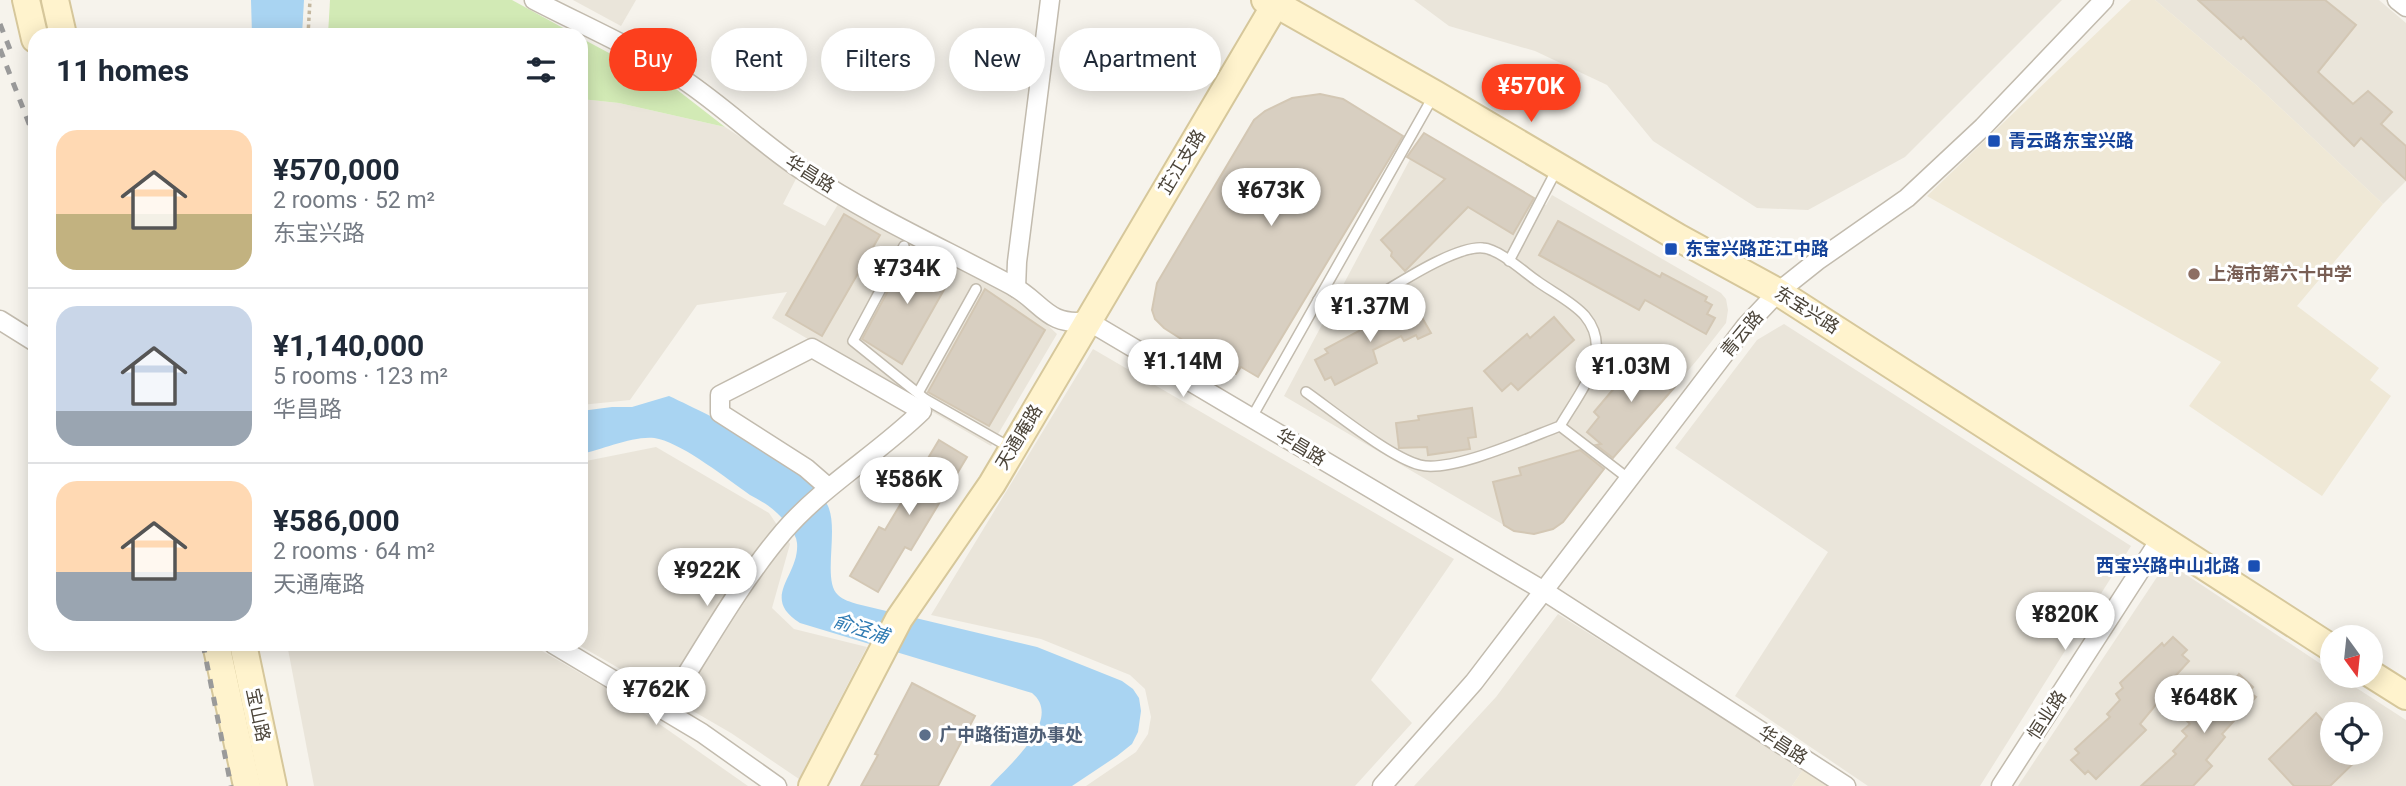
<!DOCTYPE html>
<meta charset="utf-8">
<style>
body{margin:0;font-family:Roboto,"Noto Sans SC",sans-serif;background:#f6f6f7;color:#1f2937;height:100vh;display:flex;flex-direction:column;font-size:26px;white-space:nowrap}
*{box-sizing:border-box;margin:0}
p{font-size:23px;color:#747a83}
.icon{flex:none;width:38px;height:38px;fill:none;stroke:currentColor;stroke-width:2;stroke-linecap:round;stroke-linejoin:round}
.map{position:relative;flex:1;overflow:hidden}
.panel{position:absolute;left:28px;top:28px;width:560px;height:623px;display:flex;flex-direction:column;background:#fff;border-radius:21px;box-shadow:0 4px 18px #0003}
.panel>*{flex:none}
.guide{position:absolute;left:609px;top:28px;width:665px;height:63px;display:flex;gap:14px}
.needle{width:46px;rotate:165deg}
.buttons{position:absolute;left:2320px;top:625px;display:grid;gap:14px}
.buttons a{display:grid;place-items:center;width:63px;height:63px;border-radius:50%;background:#fff;box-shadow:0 4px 18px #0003;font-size:35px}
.price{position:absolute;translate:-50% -60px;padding:0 16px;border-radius:24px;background:#fff;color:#222;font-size:23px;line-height:46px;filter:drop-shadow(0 2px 4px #0008)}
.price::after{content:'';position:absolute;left:50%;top:42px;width:21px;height:16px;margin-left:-10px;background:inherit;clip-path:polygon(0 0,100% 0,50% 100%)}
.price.current{background:#fc3f1d;color:#fff}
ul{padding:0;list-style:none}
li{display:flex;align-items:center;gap:21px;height:175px;padding:0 28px}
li+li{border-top:2px solid #e0e1e3}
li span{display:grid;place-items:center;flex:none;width:196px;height:140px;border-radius:21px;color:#555}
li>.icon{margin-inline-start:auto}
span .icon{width:84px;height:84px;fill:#fffc;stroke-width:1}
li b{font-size:30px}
h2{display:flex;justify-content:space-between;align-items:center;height:84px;padding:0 28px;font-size:30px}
.chip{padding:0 24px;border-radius:32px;background:#fff;box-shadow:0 4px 18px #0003;font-size:24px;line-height:63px}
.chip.current{background:#fc3f1d;color:#fff}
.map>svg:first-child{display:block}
</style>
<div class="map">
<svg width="2406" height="786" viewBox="0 0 2406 786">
<rect width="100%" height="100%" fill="#f6f3ec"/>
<g fill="#eae5da" fill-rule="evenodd">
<polygon points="573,0 636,0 621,26"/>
<polygon points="1414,0 2062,0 1905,157 1808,210 1757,208 1653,141 1607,85 1535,51 1449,26"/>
<polygon points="2155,0 2379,0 2406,23 2406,181 2383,204 2256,85"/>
<polygon points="581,99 619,103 725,127 798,175 783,204 825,226 840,201 1022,301 1057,334 991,446 772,318 787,292 697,305 630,400 581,405"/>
<polygon points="1424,133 1546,205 1552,195 1721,293 1726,299 1728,310 1726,323 1697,360 1600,474 1563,522 1545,532 1534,534 1514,531 1284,396"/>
<polygon points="1784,324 2131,546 1980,786 1868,786 1735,696 1828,552 1675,448 1757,340"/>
<polygon points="1093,349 1454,559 1371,680 1412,723 1355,786 1086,786 1136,752 1148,734 1151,717 1145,689 1130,675 1041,639 931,615"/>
<polygon points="656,447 769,513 790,544 772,608 794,629 867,647 799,779 731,733 577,644 581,644 581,462"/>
<path d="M2167,562L2333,672V676H2338L2406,720V786H2018ZM2333,714H2371V752H2333Z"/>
<polygon points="1558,614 1804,768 1792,786 1414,786 1496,697"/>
<polygon points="287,644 530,644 618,695 748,786 314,786"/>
</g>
<g fill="#efe8d6">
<polygon points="2131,0 2155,0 2256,85 2383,204 2297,306 2379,368 2370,380 2391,396 2322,496 2189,406 2221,362 1927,196"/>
<polygon points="1804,768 1831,786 1792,786"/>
</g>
<g fill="#d2eab5">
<polygon points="330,0 512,0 576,35 328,35"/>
<polygon points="581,38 676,89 725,127 619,103 581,99"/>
</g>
<g fill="#a9d4f2">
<polygon points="251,0 304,0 302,35 252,35"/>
<path d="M669,396C712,416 807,462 828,506C839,530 822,581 838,595C843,600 851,602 857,604L1037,647L1122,681L1133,689L1139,698L1141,711L1138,732L1132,744L1117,756L1072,786H990C1008,766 1064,719 1032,693L800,623C759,597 800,576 797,543C796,532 784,520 777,513C769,505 759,500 750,495C727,479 686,446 659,439C639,433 602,450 581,454V411L612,407H632Z"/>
</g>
<g fill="#d8cfc1" stroke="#d3c7b4" stroke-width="2">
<polygon points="2198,0 2325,0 2356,25 2318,72 2353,104 2368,91 2392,112 2381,124 2406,146 2406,180 2361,138 2354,146 2243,37 2241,39"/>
<polygon points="1320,94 1343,99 1403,136 1258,377 1241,367 1236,374 1164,328 1155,319 1152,310 1157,283 1254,120 1265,111 1292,98"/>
<polygon points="1424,133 1534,198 1513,234 1468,207 1405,271 1391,256 1392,252 1381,240 1445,179 1407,157"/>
<polygon points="844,214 880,235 822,336 786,315"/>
<polygon points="1558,221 1660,277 1662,273 1707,297 1705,301 1712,305 1707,314 1715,318 1706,334 1645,300 1639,310 1539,255"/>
<polygon points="910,250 953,274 902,364 862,339"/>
<polygon points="985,289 1045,330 989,426 928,392"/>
<polygon points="1413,302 1431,333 1418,339 1416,335 1404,341 1401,336 1373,350 1377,363 1335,385 1331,377 1325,380 1315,360 1328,353 1325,349"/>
<polygon points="1554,317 1574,340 1518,390 1511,383 1502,391 1484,371 1527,334 1530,338"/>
<polygon points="1644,353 1679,382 1613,458 1596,445 1601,444 1587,432 1599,417 1594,412"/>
<polygon points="1472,408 1476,437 1468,438 1470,449 1428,455 1427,447 1399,448 1396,423 1419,420 1418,416"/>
<polygon points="939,440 967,457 911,550 905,547 878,592 850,576 879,527 885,530"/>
<polygon points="1580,450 1604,469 1563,522 1553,529 1534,534 1514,531 1504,525 1493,482 1521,475 1519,468"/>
<polygon points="2173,637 2187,650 2182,655 2189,661 2156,697 2159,701 2140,724 2146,730 2096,779 2088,771 2085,774 2071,760 2079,753 2075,749 2110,717 2107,714 2120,700 2116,694 2123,688 2120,683 2162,643 2164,646"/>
<polygon points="2239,674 2253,687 2249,692 2256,697 2222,734 2225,737 2206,760 2212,766 2193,786 2141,786 2176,754 2173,751 2187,736 2182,731 2190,724 2186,720 2229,680 2232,683"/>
<polygon points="912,683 975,716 938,786 861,786 878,755 875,754"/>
<polygon points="2316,713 2333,732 2333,752 2365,752 2330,786 2294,786 2269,759"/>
</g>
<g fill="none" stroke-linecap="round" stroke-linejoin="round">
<defs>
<g id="lane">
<polyline points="904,246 853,341 925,399 1011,448"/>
<polyline points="1509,261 1557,169"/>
<path d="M1306,392C1333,411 1391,458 1420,465C1451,473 1528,438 1560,426C1579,393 1615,352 1585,316C1573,302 1552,292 1537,281C1524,272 1499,249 1483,248C1452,245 1383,294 1354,310L1336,309L1318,300"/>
<polyline points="918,393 976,289"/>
<polyline points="1252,417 1434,95"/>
<polyline points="1560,426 1629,479"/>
</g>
<g id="street">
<path d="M534,0C584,26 638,49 684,80C727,109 763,145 806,173C871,216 942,248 1011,285C1043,302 1046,327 1088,321L1544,591L1846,786"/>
<polyline points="2397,0 2406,7"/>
<polyline points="1016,288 1017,262 1050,0"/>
<polyline points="0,320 35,342"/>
<polyline points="553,644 702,733 777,786"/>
<path d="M664,710C703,650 738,585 784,531C824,485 878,454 922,411L812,348L720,395V413L806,468L829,488"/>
<polyline points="1382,786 1474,682 1745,327 1778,292 1817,261 1907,198 1983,127 2104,0"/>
<polyline points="2001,786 2161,538"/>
</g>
<g id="secondary">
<polyline points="26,0 35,39"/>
<polyline points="55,0 63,35"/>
<polyline points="1265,0 1276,4 1435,94 1679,238 1778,292 2333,649"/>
<polyline points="216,644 247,786"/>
<polyline points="243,644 273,786"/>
<polyline points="2371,674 2406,696"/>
<polyline points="812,786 899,619 992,484 1278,0"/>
</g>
</defs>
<use href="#lane" stroke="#c2bbae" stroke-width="12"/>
<use href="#street" stroke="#c2bbae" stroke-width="21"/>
<use href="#secondary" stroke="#d6c79b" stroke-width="30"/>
<polyline stroke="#c4b79f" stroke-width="3.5" stroke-dasharray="3.5 3.5" stroke-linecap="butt" points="308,35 310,0"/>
<use href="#lane" stroke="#fff" stroke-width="9"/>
<use href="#street" stroke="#fff" stroke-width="18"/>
<use href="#secondary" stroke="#fff3cd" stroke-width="26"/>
<g stroke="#9a9a9a" stroke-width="5" stroke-dasharray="9 9" stroke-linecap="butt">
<polyline points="0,24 13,57"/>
<polyline points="0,49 35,139"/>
<polyline points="203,644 231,786"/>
</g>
</g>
<g fill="#1a4fb4" stroke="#fff" stroke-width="2.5">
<rect x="1987" y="134" width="14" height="14" rx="3.5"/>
<rect x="1664" y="242" width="14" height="14" rx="3.5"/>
<rect x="2247" y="559" width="14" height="14" rx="3.5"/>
</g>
<circle fill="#8d6e63" stroke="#fff" stroke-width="2.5" cx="2194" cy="274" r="7"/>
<circle fill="#5c6f8a" stroke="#fff" stroke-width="2.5" cx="925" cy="735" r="7"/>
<g text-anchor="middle" stroke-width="6" stroke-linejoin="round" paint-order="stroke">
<g font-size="18" font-weight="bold" fill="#164399" stroke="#fff" text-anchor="start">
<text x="2008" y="147">青云路东宝兴路</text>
<text x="1685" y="255">东宝兴路芷江中路</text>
<text x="2240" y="572" text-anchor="end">西宝兴路中山北路</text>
</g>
<g font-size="18" fill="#4b4439" stroke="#fff">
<text transform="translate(1182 162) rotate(-59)" y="6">芷江支路</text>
<text transform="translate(810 174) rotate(32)" y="6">华昌路</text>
<text transform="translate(1807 310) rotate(32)" y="6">东宝兴路</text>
<text transform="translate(1742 334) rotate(-50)" y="6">青云路</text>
<text transform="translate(1019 437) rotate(-59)" y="6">天通庵路</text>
<text transform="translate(1301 447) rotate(31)" y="6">华昌路</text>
<text transform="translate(258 715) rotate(78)" y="6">宝山路</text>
<text transform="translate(2047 715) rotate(-57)" y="6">恒业路</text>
<text transform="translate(1783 745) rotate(33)" y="6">华昌路</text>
</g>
<g font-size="18" font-weight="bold" fill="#785e54" stroke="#fff" text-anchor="start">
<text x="2208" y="280">上海市第六十中学</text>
</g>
<g font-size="18" font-weight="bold" fill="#4e5e75" stroke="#fff" text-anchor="start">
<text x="939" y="741">广中路街道办事处</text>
</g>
<g font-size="19" font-style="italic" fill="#2e7ab2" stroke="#fff">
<text transform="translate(861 628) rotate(18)" y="7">俞泾浦</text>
</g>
</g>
</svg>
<div class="buttons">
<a><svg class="needle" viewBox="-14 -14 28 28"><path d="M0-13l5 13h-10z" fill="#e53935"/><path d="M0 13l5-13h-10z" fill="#747a83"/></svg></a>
<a><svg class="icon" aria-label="locate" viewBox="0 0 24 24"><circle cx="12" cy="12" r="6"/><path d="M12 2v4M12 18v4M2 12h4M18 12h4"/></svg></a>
</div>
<b class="price current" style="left:1531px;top:124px">¥570K</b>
<b class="price" style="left:1271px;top:228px">¥673K</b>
<b class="price" style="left:907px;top:306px">¥734K</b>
<b class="price" style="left:1370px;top:344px">¥1.37M</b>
<b class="price" style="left:1183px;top:399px">¥1.14M</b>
<b class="price" style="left:1631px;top:404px">¥1.03M</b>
<b class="price" style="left:909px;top:517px">¥586K</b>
<b class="price" style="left:707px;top:608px">¥922K</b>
<b class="price" style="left:2065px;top:652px">¥820K</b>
<b class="price" style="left:656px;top:727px">¥762K</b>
<b class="price" style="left:2204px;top:735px">¥648K</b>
<div class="guide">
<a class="chip current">Buy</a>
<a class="chip">Rent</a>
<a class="chip">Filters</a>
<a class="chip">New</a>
<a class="chip">Apartment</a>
</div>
<section class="panel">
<h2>11 homes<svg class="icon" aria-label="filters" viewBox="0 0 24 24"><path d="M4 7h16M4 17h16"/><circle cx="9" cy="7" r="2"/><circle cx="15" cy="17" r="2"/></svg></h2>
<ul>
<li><span style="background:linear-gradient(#ffd9b3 60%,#c2b280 0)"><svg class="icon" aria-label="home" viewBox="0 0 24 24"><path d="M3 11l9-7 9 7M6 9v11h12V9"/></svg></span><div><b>¥570,000</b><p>2 rooms · 52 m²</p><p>东宝兴路</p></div></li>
<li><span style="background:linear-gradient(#c9d6e8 75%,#9aa5b1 0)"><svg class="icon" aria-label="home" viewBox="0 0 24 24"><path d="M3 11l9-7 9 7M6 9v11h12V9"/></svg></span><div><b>¥1,140,000</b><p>5 rooms · 123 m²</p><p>华昌路</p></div></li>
<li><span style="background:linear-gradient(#ffd9b3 65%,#9aa5b1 0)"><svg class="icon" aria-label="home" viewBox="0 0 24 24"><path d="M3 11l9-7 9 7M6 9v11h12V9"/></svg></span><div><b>¥586,000</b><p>2 rooms · 64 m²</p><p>天通庵路</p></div></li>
</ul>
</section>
</div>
